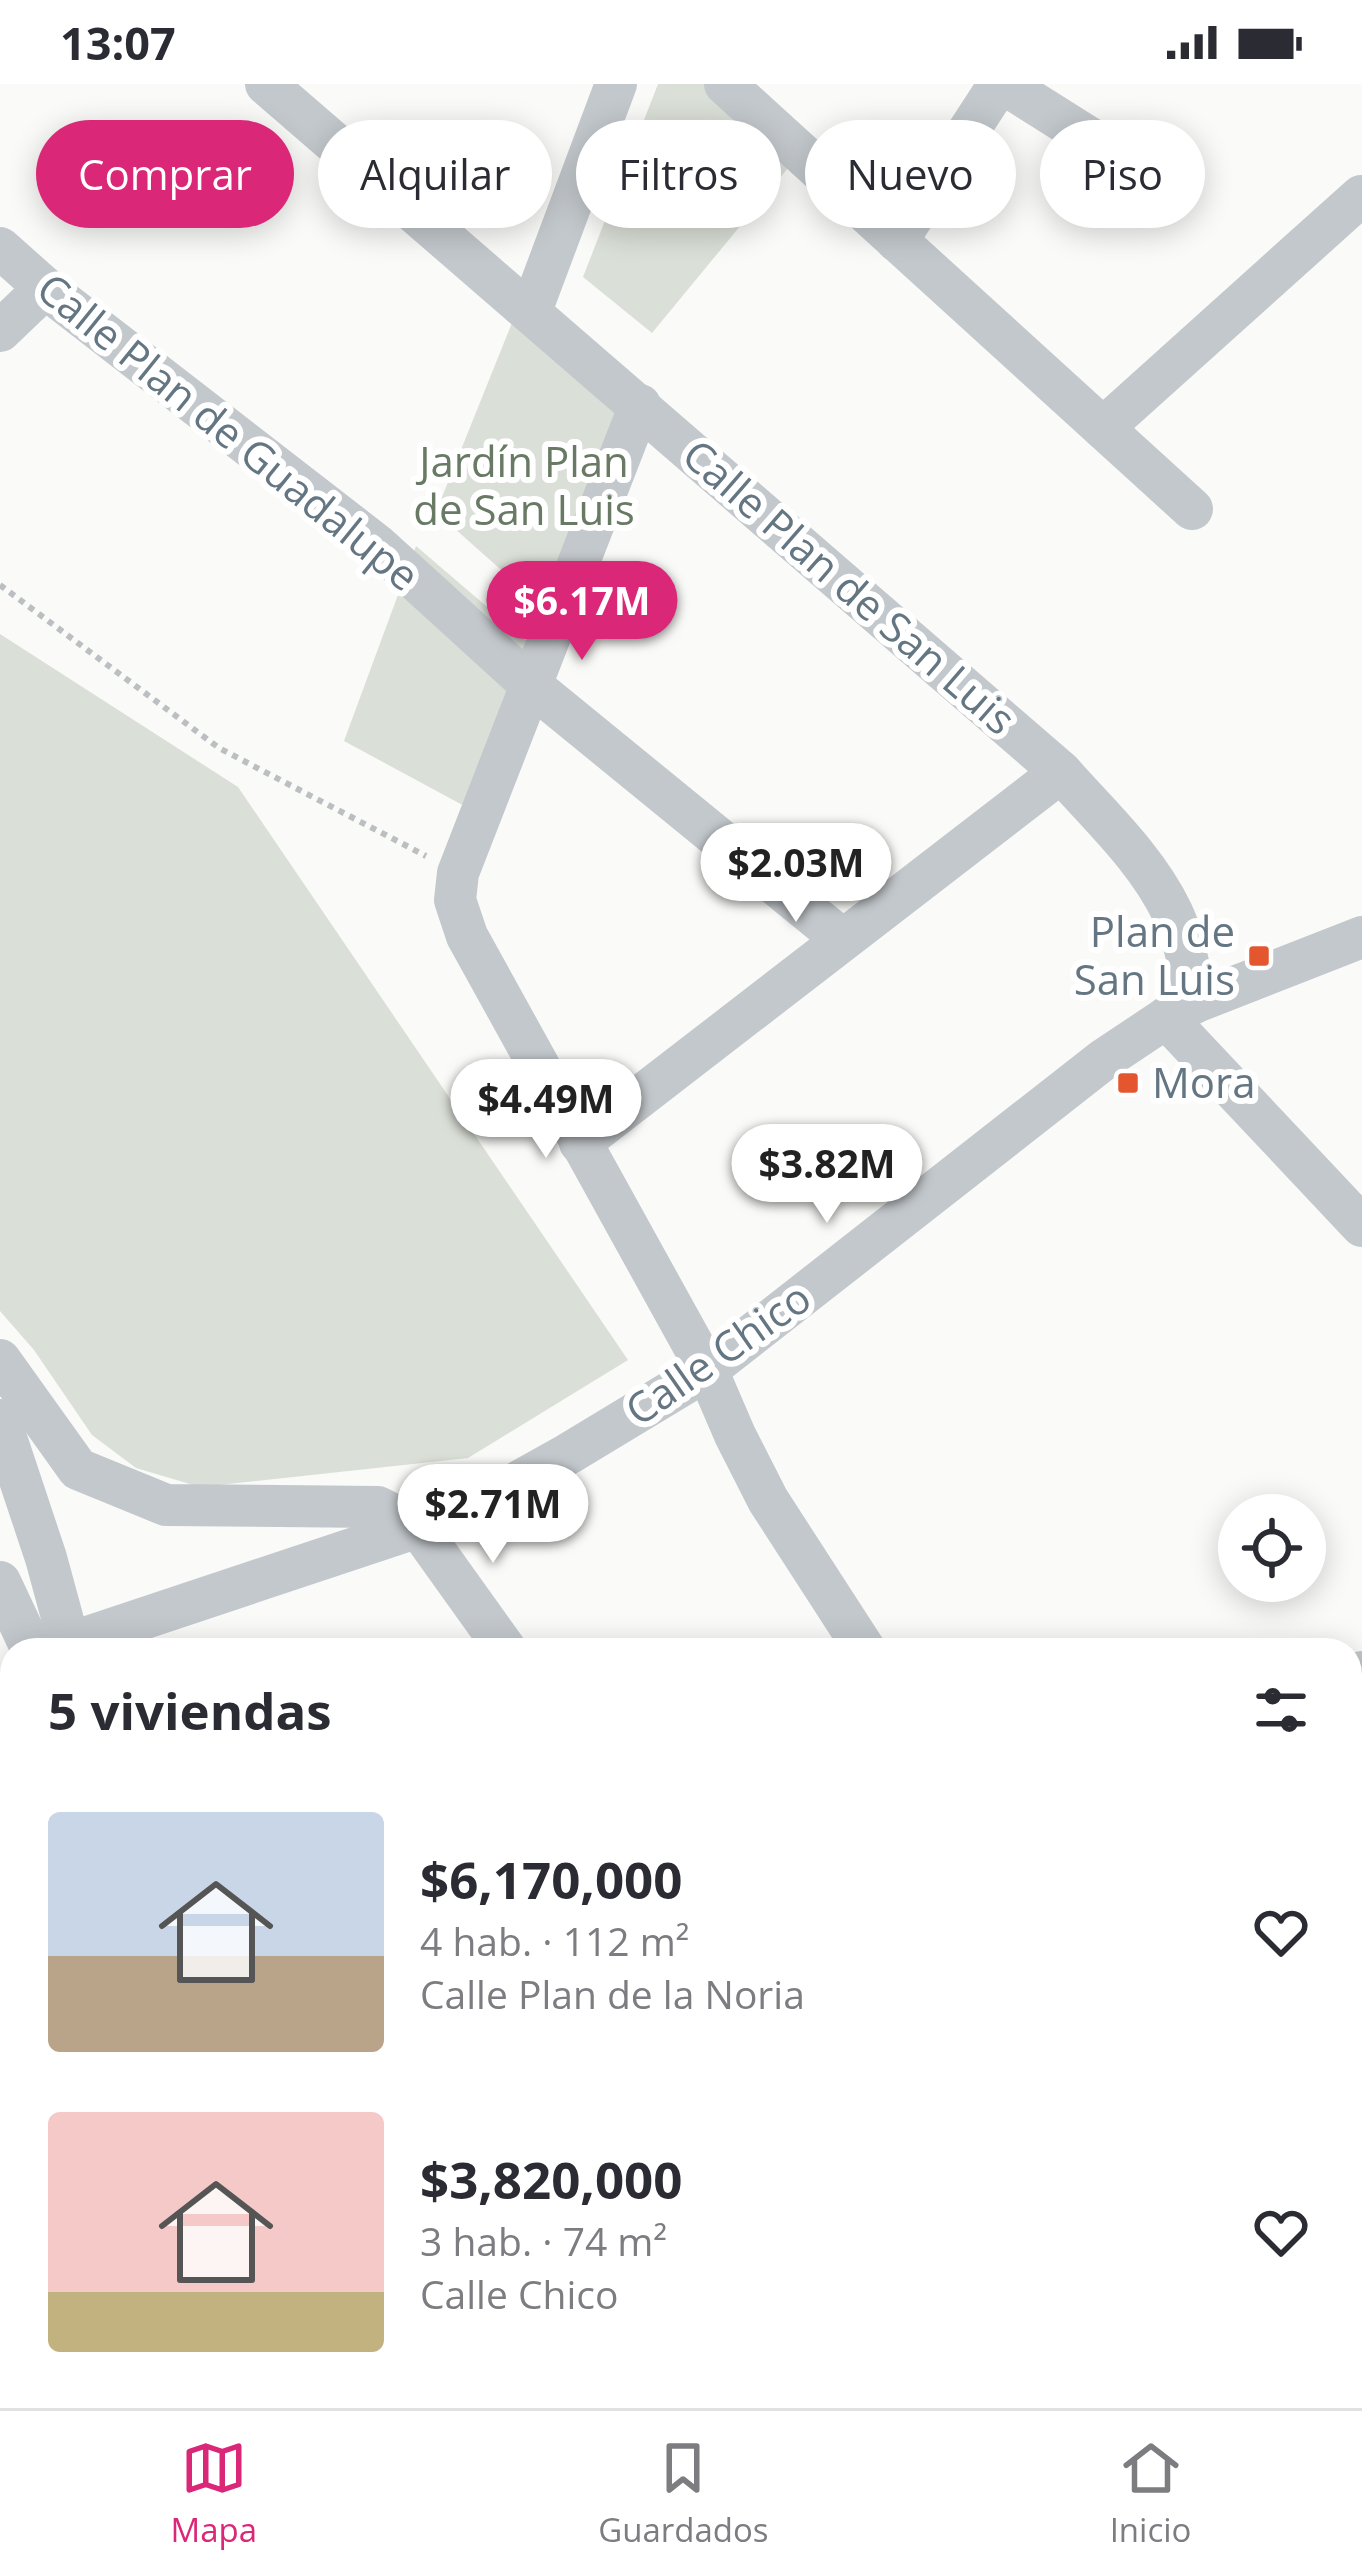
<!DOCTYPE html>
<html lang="es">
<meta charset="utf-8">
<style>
body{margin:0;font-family:"Open Sans",sans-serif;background:#f7f7f7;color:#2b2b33;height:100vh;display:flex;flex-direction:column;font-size:45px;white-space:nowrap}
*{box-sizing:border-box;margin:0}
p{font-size:39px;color:#7c7c81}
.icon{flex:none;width:66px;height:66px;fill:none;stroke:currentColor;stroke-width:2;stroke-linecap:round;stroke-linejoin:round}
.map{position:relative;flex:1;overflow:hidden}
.drawer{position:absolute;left:0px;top:1554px;width:1362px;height:771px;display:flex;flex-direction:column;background:#fff;border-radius:36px 36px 0 0;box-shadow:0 6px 30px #0003}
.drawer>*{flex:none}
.guide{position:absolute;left:36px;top:36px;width:1290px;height:108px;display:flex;gap:24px}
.controls{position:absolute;left:1218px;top:1410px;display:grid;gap:24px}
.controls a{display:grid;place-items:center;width:108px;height:108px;border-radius:50%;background:#fff;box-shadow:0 6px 30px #0003;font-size:60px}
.price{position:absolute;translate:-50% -102px;padding:0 27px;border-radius:42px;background:#fff;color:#222;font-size:39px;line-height:78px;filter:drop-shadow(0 3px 6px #0008)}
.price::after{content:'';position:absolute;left:50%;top:72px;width:36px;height:27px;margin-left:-18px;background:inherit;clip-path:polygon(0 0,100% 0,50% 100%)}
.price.active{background:#db2777;color:#fff}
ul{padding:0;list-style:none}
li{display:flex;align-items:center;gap:36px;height:300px;padding:0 48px}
li span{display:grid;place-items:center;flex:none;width:336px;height:240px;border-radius:12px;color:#555}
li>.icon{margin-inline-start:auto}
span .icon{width:144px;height:144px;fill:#fffc;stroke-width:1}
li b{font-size:51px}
h2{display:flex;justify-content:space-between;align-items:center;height:144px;padding:0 48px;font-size:51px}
.pill{padding:0 42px;border-radius:54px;background:#fff;box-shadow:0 6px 30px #0003;font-size:42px;line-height:108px}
.pill.active{background:#db2777;color:#fff}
.status{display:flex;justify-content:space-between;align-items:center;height:84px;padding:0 60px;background:#fff;direction:ltr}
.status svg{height:33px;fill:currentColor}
.menu{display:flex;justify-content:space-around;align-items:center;height:168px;border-top:3px solid #e1e1e2;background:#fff;font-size:33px;color:#7c7c81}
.menu a{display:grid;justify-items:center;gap:6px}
.menu .active{color:#db2777}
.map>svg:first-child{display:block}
</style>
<div class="status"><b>13:07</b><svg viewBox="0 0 49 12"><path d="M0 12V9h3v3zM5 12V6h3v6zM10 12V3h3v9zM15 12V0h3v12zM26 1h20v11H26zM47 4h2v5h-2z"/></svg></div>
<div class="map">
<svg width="1362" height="2324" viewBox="0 0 1362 2324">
<rect width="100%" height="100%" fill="#fafaf8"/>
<g fill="#dadfd7">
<polygon points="658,0 753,0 811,56 652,249 583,193"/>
<polygon points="526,204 639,298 552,531 436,428"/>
<polygon points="416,462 534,563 481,731 344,657"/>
<polygon points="0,550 238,703 628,1276 468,1374 200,1403 136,1384 92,1351 34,1266 0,1227"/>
</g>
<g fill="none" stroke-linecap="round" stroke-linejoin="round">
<polyline stroke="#bbbfc2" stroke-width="6" stroke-dasharray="6 6" stroke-linecap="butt" points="0,501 219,664 426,772"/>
<g stroke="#c3c8cc" stroke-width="42">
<path d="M266,0L1061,688C1100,732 1146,774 1172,828C1185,855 1190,889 1196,918"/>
<polyline points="725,0 1192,425"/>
<polyline points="1004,0 1150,92"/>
<polyline points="897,157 999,0"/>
<polyline points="0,164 45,204 377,461 532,602 842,855"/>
<polyline points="531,227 616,0"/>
<polyline points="0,247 45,204"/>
<polyline points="640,321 458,789 455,816 467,852 707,1286 735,1351 768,1416 865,1566"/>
<polyline points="1103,344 1361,112"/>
<polyline points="1166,934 1362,1142"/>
<polyline points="580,1059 1061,688"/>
<polyline points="0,1276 78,1385 166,1421 378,1423 418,1443 506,1566"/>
<polyline points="0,1336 46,1474 71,1566"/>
<polyline points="0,1498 32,1566"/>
<polyline points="49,1566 418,1443 484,1417 568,1370 707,1286 1103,976 1166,934 1196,918 1362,853"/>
<polyline points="1350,1601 1362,1588"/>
<polyline points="0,1688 12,1684"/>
<polyline points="1350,2097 1362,2110"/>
<polyline points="0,2255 12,2243"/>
<polyline points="198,2313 199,2324"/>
<polyline points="231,2313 238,2324"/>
<polyline points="1126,2313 1135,2324"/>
<polyline points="681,2324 700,2313"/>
</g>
</g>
<g fill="#e4572e" stroke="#fff" stroke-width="4.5">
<rect x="1247" y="860" width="24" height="24" rx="6"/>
<rect x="1116" y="987" width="24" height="24" rx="6"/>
</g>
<g text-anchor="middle" stroke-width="12" stroke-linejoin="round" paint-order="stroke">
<g font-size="42" fill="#657683" stroke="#fff">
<text transform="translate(228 348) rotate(39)" y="15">Calle Plan de Guadalupe</text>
<text transform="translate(849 503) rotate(41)" y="15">Calle Plan de San Luis</text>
<text transform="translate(718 1270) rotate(-35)" y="15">Calle Chico</text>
</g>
<g font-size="42" fill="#687a64" stroke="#fff">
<text x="524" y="393">Jardín Plan<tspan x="524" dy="48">de San Luis</tspan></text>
</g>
<g font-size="42" fill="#657683" stroke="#fff" text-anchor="end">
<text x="1235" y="863">Plan de<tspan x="1235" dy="48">San Luis</tspan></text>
<text x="1152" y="1014" text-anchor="start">Mora</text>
</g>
</g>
</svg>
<div class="controls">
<a><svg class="icon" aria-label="locate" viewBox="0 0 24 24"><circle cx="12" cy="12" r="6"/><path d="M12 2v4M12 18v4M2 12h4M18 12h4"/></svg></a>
</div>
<b class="price active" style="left:582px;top:579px">$6.17M</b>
<b class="price" style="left:796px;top:841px">$2.03M</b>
<b class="price" style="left:546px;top:1077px">$4.49M</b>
<b class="price" style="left:827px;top:1142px">$3.82M</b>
<b class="price" style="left:493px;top:1482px">$2.71M</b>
<div class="guide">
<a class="pill active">Comprar</a>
<a class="pill">Alquilar</a>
<a class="pill">Filtros</a>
<a class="pill">Nuevo</a>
<a class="pill">Piso</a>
</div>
<section class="drawer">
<h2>5 viviendas<svg class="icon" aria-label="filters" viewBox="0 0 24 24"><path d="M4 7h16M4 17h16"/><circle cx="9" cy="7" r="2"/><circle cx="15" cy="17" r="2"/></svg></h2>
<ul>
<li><span style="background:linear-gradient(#c9d6e8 60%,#b9a48a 0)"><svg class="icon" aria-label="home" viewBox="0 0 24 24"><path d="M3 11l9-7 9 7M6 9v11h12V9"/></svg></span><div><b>$6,170,000</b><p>4 hab. · 112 m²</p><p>Calle Plan de la Noria</p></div><svg class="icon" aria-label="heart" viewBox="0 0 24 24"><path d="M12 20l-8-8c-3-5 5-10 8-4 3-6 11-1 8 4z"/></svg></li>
<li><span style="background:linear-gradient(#f6c9c9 75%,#c2b280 0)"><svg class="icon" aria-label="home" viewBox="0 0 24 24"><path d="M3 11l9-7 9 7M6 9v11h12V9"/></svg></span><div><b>$3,820,000</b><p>3 hab. · 74 m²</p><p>Calle Chico</p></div><svg class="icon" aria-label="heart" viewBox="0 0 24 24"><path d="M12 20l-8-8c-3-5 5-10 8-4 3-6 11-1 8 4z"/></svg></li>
</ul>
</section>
</div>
<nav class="menu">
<a class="active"><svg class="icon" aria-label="map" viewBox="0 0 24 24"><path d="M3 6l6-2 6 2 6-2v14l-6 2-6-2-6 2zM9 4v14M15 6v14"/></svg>Mapa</a>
<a><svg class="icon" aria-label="saved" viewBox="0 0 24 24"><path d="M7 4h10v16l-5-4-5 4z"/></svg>Guardados</a>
<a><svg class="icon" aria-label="home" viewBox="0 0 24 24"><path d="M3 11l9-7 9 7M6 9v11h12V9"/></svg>Inicio</a>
</nav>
